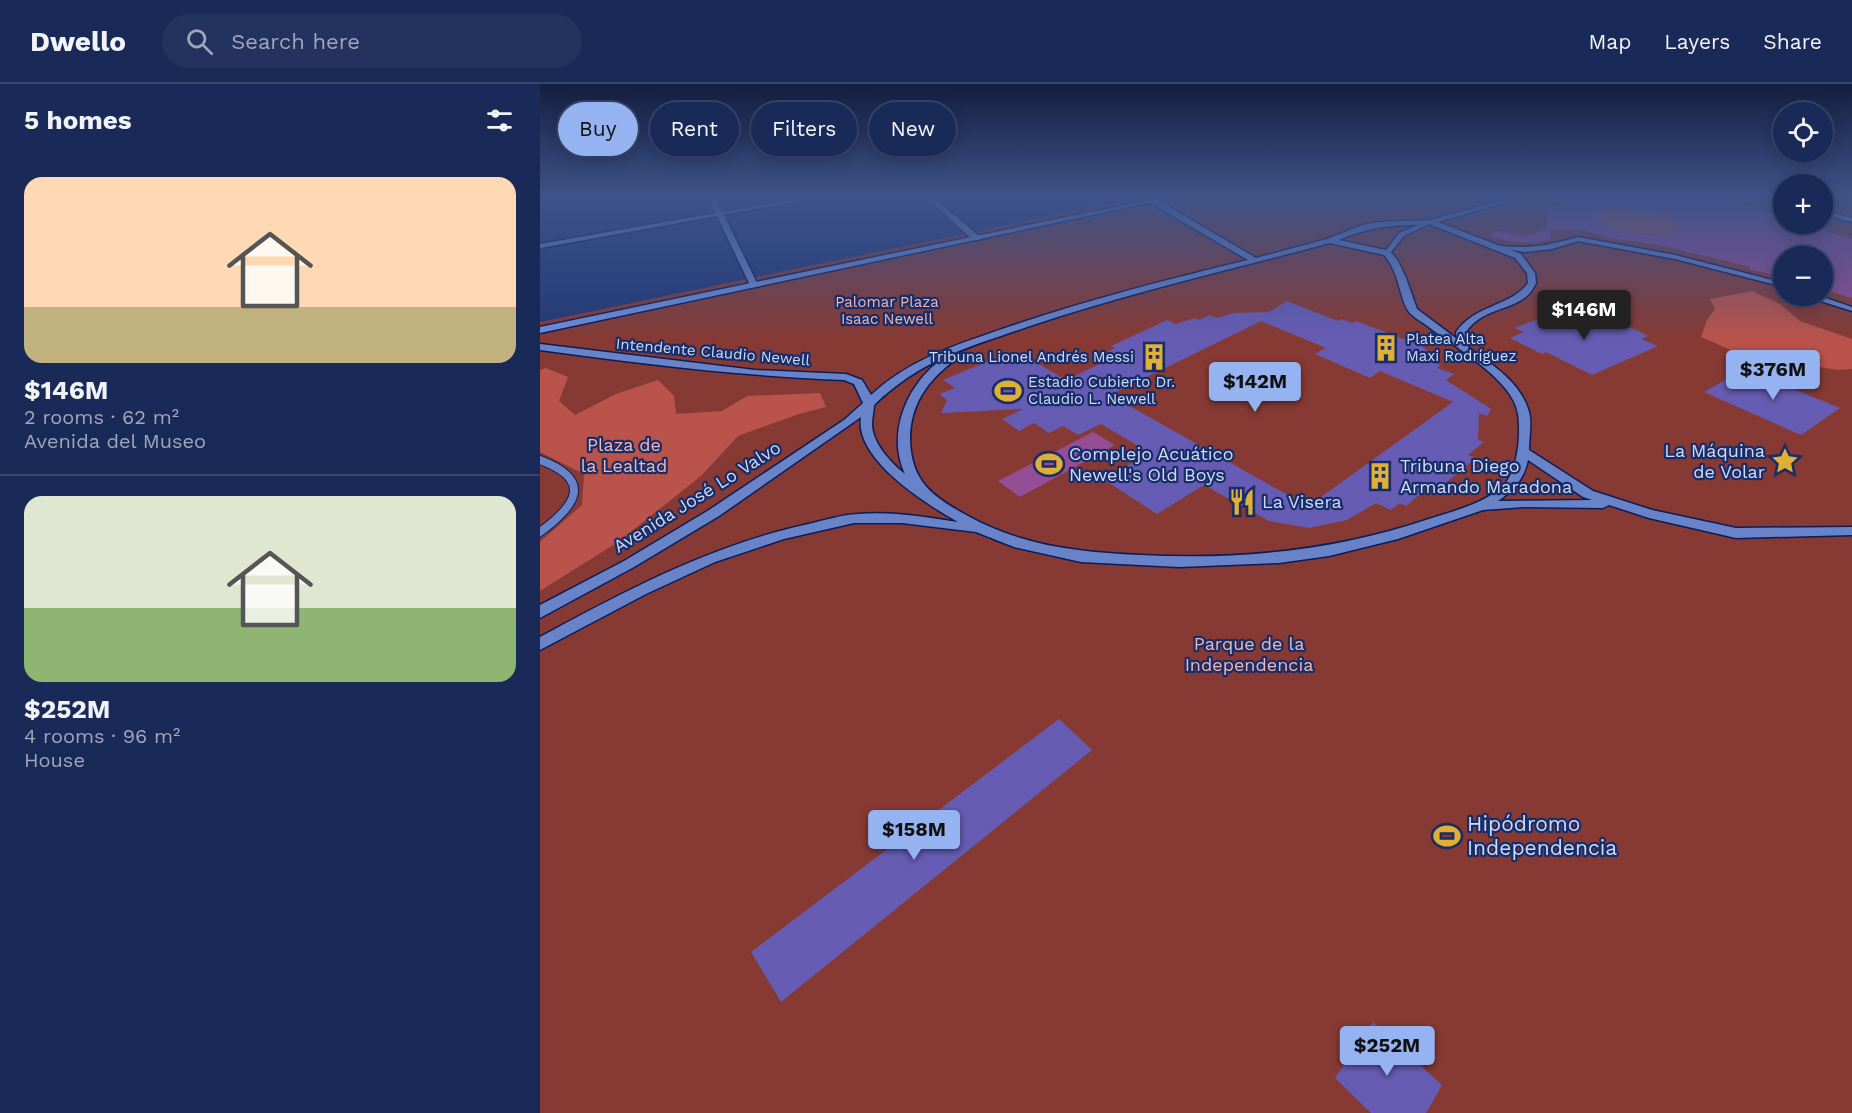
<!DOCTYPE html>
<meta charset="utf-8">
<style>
body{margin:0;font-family:"Work Sans",sans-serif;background:#23325e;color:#f1f3f6;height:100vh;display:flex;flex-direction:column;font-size:22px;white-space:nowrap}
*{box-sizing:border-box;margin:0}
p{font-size:20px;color:#9fa7ba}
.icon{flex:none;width:33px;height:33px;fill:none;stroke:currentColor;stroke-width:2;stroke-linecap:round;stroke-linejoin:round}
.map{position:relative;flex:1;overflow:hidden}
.side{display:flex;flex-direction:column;background:#1a2a58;width:540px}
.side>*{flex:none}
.hud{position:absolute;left:18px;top:18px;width:570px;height:54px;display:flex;gap:12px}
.buttons{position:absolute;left:1233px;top:18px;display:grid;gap:12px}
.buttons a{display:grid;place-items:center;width:60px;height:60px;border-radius:50%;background:#1a2a58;box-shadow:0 3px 15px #0003,0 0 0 2px #38466e;font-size:30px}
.price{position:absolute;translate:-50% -51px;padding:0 14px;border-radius:6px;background:#95b2f1;color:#111;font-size:20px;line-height:39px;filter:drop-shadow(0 2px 3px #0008)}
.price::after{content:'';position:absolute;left:50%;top:36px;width:18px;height:14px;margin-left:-9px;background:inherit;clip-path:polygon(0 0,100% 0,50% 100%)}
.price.active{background:#222;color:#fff}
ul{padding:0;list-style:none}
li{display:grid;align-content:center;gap:12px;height:318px;padding:0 24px}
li+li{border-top:2px solid #38466e}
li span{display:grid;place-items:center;height:186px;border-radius:18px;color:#555}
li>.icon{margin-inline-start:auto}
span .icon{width:108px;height:108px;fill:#fffc;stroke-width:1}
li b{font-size:26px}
h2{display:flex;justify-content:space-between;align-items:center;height:72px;padding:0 24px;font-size:26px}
.pill{padding:0 21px;border-radius:27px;background:#1a2a58;box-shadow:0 3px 15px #0003,0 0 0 2px #38466e;font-size:21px;line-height:54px}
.pill.active{background:#95b2f1;color:#111}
header{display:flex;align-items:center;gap:36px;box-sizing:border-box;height:84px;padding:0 30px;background:#1a2a58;border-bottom:2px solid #38466e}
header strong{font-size:28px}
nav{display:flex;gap:33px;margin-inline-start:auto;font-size:21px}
.search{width:420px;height:54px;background:#23325e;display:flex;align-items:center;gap:15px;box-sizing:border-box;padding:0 21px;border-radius:33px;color:#9fa7ba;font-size:22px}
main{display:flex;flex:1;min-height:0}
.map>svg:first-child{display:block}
</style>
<header>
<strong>Dwello</strong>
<div class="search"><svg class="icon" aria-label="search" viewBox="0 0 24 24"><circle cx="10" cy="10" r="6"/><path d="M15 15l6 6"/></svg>Search here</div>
<nav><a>Map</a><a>Layers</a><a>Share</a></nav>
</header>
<main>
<section class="side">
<h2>5 homes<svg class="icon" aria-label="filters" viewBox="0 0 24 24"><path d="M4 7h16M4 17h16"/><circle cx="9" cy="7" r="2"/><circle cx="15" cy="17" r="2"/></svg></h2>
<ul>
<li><span style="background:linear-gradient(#ffd9b3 70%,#c2b280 0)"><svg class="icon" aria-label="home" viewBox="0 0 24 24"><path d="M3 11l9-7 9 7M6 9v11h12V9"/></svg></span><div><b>$146M</b><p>2 rooms · 62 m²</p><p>Avenida del Museo</p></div></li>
<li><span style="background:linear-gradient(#dfe7d0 60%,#8fb573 0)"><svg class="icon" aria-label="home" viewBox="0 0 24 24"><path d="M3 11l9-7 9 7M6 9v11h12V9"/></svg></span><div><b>$252M</b><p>4 rooms · 96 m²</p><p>House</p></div></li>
</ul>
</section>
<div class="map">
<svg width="1312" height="1029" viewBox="0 0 1312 1029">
<rect width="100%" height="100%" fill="#223875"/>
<path fill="#873a34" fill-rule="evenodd" d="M611,111H1243L1244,140H1282L1283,111H1312V1029H0V238ZM1244,172H1282V212H1244Z"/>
<g fill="#b9534b">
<path d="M1074,123L1132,133L1138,139V147C1111,154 1076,149 1053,132L1058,125Z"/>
<polygon points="1212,207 1240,220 1260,237 1312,255 1312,285 1297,286 1193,267 1161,253 1167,236 1175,225 1170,215"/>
<polygon points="6,284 28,293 19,317 35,331 76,310 118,296 134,312 136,330 182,327 207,312 280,309 286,323 259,330 198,352 161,392 78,458 0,507 0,458 42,421 44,390 0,368 0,286"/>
</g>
<g fill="#944e96" fill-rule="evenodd">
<path d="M1037,111H1156L1198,119L1243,133L1244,140H1265L1312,155V214L1283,205L1282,172H1244L1243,193L1209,185L1211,183L1120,161L1069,154L1045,146H1011L1007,148L1011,150V155C994,162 965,158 948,151C961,141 974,154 988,151C994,150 1001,146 1007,144L1006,127ZM1074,123L1132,133L1138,139V147C1112,155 1076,149 1054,132L1058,125Z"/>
<polygon points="553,348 575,361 480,413 458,397"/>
</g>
<g fill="#665cb3" fill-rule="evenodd">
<path d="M747,217L798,237L801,235L812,239L816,237L882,262L895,273L889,277L901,281L897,284L914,290L906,296L951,325L947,332L939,329L938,356L944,358L928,371L936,374L892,410L885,406L866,422L860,419L851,426L836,419L807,436L769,444L729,437L664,401L617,430L563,395L610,369L561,340L538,351L523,342L509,349L494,339L479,347L462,335L483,325L401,329L407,316L399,310L415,304L403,296L458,273L470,280L487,273L526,296L564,278L559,275L570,270L566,268L575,264L571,262L627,236L635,240L655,234L659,236L670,231L676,234L694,229L729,228ZM721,237L786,264L775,270L830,294L840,287L913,318L774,418L753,413L735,404L570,311Z"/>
<polygon points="1036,230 1043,233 1047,232 1063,239 1072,235 1109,252 1101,255 1118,262 1052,291 1006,268 1002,270 970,254 984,248 974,244 1007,232 1019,237"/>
<polygon points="1204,285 1300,324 1261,351 1164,308"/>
<polygon points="519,635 552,666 241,918 211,868"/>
<polygon points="833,938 902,1001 886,1029 831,1029 795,994"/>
</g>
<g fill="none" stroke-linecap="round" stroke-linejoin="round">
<defs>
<path id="service" d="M0,376C53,396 37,421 0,448"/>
<g id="pedestrian">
<polygon points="888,137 893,138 864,152 851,168 845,170 844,169 859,149"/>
<path d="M1038,153L1135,171L1244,199V203L1135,175L1038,157L1012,165L985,168L959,164L962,162C991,165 1010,161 1038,153Z"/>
<polygon points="1271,212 1280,212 1312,223 1312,227 1271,214"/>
</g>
<g id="minor">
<polygon points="278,111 294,111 0,164 0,160"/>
<polygon points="384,111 391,111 439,152 439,156 433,156"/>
<path d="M590,111H601L616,115L716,174L787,155L822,141L838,138L890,136L981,111H992L898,138L981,170L995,189L996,199C994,203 991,208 988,211C971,227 942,224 926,248L928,263C951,280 981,298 989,328C992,339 989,354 989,366L1053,407L1112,426L1196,444L1312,443V451L1196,454L1109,434L1069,421L1063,424L984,423L943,426L858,455L789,472L739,479L639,483L541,478L474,463L436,448L362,439H314L244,455L175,478L106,510L0,566V553C85,507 170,462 264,441C282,437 300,431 318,430C351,427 385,433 418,438C386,420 314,375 321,333L179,432L94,483L0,534V521L84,477L169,426L304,336L323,319L314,300L304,296C202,292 102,280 0,266V260L215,286L306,290L322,296L331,311C372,273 422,259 474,241C551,215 629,195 708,176L610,119ZM889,140L975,174L987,189L988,199C970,223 936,220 916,248L917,255L877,225L866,194L858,177L850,167L799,156C834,141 852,142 889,140ZM790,159L844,171C860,189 859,214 869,228C874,234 884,239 890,244C915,263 974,297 978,330C981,351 978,390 961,404C940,421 913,427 889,435C795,467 699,476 600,471C539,468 482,462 428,432C393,413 371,398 370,355C370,320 388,296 415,276V272C406,270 398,278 391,284C363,311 348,353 365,390C351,379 332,359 332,340C332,333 334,327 334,321C382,275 427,264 487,243C587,209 689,186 790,159ZM988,376L1043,413L1052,416L958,417C974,406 984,395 988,376Z"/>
</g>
<polygon id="secondary" points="167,111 174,111 218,201 217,203 210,201"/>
<g id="primary">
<polygon points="632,111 646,111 0,249 0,243"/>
<polygon points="1222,111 1244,114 1244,118 1223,112"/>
<polygon points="1282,126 1312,134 1312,138 1282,130"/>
</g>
</defs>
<use href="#service" stroke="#0c1c57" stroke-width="10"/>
<use href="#pedestrian" stroke="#0c1c57" stroke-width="3"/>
<use href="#minor" stroke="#0c1c57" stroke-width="3"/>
<use href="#secondary" stroke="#0c1c57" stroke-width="3"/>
<use href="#primary" stroke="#0c1c57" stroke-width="3"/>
<use href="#service" stroke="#6883c7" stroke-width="8"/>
<use href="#pedestrian" fill="#6883c7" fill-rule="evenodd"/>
<use href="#minor" fill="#6883c7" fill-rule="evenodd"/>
<use href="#secondary" fill="#6883c7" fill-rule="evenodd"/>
<use href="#primary" fill="#6e8dd8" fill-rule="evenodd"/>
</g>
<linearGradient id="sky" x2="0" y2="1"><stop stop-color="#131f40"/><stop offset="0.44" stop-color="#3e5389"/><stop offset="1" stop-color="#3e5389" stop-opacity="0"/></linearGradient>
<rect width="1312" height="255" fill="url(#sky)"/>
<defs>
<symbol id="building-bare" viewBox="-9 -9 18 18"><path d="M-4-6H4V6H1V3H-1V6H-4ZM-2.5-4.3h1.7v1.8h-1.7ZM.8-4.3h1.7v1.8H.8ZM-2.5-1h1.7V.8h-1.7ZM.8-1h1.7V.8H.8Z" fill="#e0b034" stroke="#192d69" stroke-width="2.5" paint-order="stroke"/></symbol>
<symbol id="stadium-bare" viewBox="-9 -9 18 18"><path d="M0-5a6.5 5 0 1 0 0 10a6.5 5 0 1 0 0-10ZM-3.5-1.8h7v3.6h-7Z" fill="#e0b034" stroke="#192d69" stroke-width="2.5" paint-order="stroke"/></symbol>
<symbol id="sight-bare" viewBox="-9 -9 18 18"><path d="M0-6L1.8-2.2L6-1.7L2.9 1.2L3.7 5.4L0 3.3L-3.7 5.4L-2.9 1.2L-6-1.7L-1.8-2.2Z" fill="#e0b034" stroke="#192d69" stroke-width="2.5" paint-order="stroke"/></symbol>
<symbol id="restaurant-bare" viewBox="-9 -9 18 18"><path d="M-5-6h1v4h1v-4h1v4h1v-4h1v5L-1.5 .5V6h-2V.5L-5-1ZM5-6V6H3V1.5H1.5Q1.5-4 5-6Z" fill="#e0b034" stroke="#192d69" stroke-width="2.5" paint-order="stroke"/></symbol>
</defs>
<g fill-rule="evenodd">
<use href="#building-bare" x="827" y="245" width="38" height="38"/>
<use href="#building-bare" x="595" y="254" width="38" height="38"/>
<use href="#stadium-bare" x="449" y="288" width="38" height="38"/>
<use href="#sight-bare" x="1226" y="358" width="38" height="38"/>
<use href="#stadium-bare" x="490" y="361" width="38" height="38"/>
<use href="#building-bare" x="821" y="373" width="38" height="38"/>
<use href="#restaurant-bare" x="683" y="399" width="38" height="38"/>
<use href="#stadium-bare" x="888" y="733" width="38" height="38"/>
</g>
<g text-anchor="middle" stroke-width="4.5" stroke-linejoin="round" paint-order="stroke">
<g font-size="15" fill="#f0b8b1" stroke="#192d69">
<text x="347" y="223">Palomar Plaza<tspan x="347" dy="17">Isaac Newell</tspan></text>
</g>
<g font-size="15" fill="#cedcf9" stroke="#192d69" text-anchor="start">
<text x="866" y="260">Platea Alta<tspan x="866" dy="17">Maxi Rodríguez</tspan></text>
<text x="594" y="278" text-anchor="end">Tribuna Lionel Andrés Messi</text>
<text x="488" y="303">Estadio Cubierto Dr.<tspan x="488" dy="17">Claudio L. Newell</tspan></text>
</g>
<g font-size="15" fill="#cedcf9" stroke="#192d69">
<text transform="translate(173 268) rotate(5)" y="5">Intendente Claudio Newell</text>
</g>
<g font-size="18" fill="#f0b8b1" stroke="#192d69">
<text x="84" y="367">Plaza de<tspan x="84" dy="21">la Lealtad</tspan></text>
<text x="709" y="566">Parque de la<tspan x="709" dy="21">Independencia</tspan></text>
</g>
<g font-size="18" fill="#cedcf9" stroke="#192d69" text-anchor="start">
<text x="1225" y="373" text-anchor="end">La Máquina<tspan x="1225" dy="21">de Volar</tspan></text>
<text x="529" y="376">Complejo Acuático<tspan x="529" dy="21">Newell's Old Boys</tspan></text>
<text x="860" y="388">Tribuna Diego<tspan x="860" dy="21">Armando Maradona</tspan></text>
<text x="722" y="424">La Visera</text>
</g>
<g font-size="18" fill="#cedcf9" stroke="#192d69">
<text transform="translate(157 413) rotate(-32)" y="6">Avenida José Lo Valvo</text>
</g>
<g font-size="21" fill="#cedcf9" stroke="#192d69" text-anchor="start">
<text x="927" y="747">Hipódromo<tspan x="927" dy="24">Independencia</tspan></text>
</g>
</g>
</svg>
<div class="buttons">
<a><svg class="icon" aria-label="locate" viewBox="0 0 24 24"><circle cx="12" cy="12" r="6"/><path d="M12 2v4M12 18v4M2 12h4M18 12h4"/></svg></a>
<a>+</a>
<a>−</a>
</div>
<b class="price active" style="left:1044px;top:257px">$146M</b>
<b class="price" style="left:1233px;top:317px">$376M</b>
<b class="price" style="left:715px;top:329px">$142M</b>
<b class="price" style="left:374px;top:777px">$158M</b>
<b class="price" style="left:847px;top:993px">$252M</b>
<div class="hud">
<a class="pill active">Buy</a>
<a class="pill">Rent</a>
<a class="pill">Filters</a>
<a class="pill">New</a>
</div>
</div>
</main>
